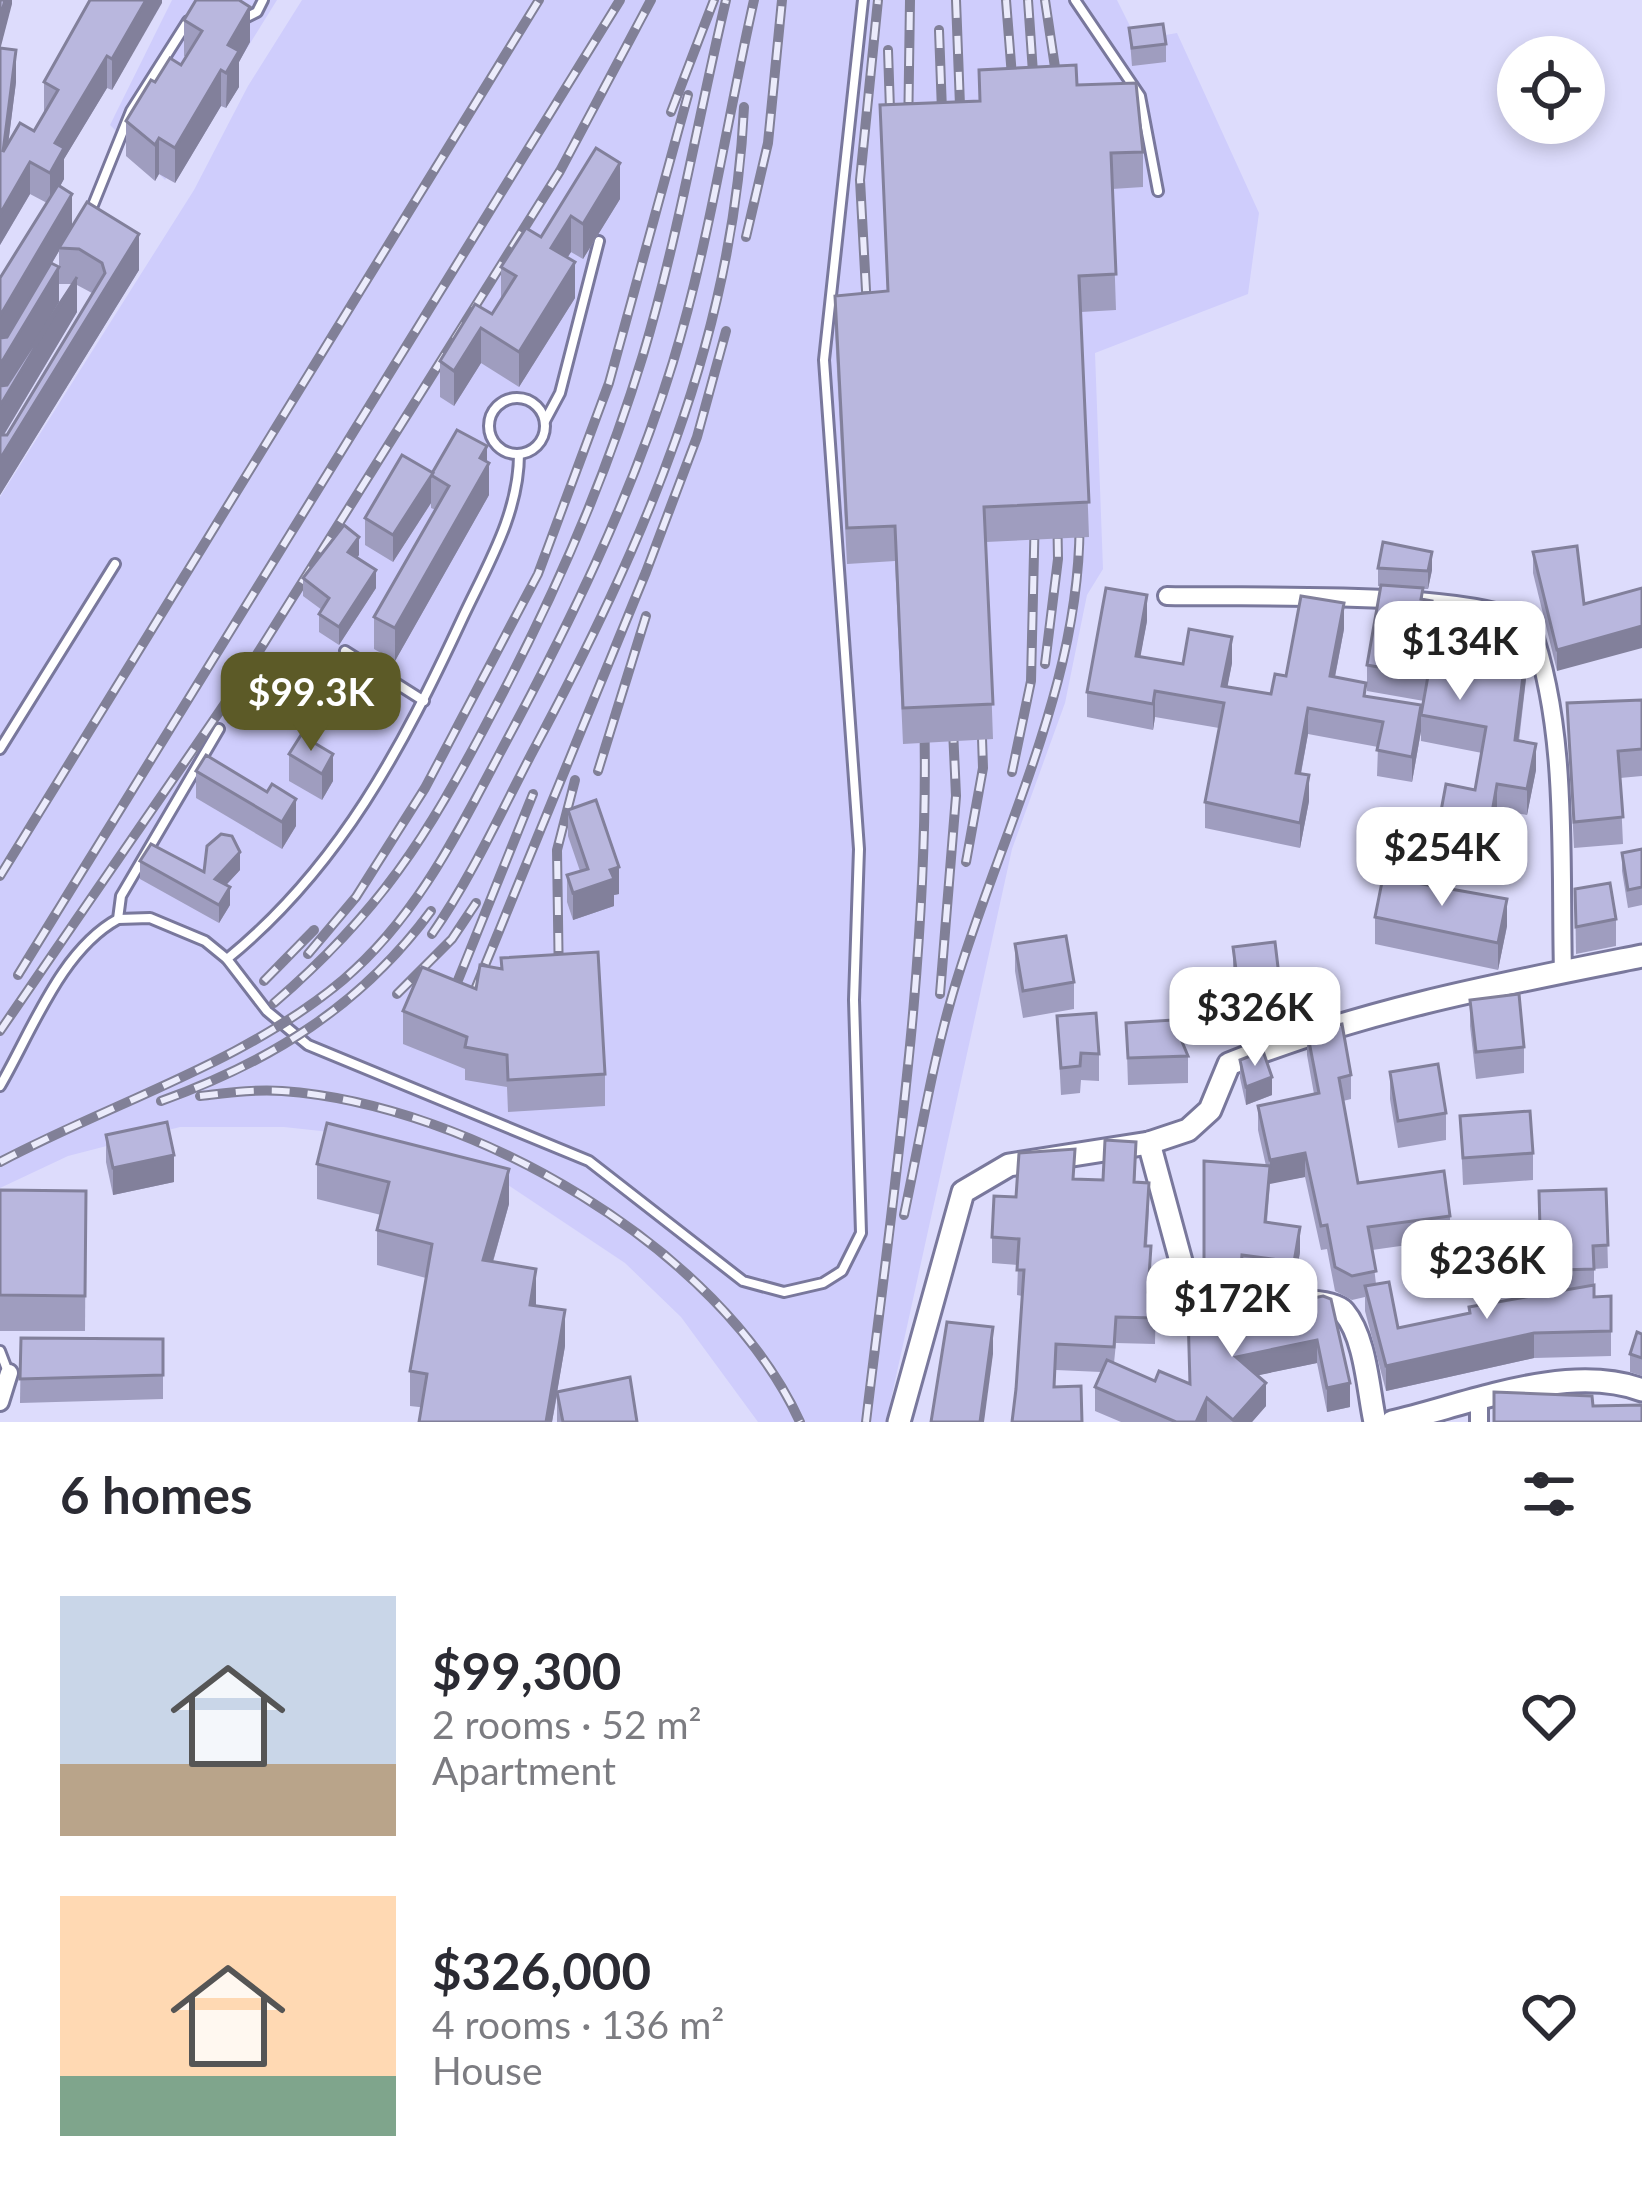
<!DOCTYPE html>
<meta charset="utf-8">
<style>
body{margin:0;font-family:Lato,sans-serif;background:#f7f7f7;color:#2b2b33;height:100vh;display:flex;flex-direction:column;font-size:45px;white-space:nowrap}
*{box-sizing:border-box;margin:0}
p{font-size:39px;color:#7c7c81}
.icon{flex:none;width:66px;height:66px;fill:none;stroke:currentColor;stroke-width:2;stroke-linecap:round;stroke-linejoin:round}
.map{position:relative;height:1422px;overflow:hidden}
.details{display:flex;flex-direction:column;background:#fff;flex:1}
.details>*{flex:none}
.fabs{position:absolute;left:1497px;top:36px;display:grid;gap:24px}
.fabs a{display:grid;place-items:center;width:108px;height:108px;border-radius:50%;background:#fff;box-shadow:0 6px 18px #0003;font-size:60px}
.price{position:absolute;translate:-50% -102px;padding:0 27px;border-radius:24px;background:#fff;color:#222;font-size:39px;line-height:78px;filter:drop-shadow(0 3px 6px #0008)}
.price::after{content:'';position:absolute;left:50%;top:72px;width:36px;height:27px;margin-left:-18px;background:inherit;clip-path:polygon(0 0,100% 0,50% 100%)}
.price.active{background:#5c5a27;color:#fff}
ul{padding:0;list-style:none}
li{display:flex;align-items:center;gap:36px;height:300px;padding:0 60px}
li span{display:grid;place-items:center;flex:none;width:336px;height:240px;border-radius:0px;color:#555}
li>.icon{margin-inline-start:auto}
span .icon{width:144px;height:144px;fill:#fffc;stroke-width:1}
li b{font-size:51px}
h2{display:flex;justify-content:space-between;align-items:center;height:144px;padding:0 60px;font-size:51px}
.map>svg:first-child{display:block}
</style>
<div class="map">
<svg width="1642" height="1422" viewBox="0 0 1642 1422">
<rect width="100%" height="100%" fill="#dddcfc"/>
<g fill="#cfcdfc">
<polygon points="172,0 277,0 165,180 110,125"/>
<polygon points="302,0 1117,0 1137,40 1177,33 1259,213 1248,294 1095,353 1103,569 1087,595 1065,703 1012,849 886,1422 758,1422 681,1317 625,1263 484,1169 385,1138 284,1127 180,1127 68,1156 0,1188 0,497 194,190 248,86"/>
</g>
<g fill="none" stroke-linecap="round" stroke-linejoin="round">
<defs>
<g id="lane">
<polyline points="1075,0 1140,96 1158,191"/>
<polyline points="245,18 257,12 263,0"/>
<polyline points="89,215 131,111 188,21"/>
<circle cx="517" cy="426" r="28"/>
<polyline points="545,421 560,393 599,241"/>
<polyline points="345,651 424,701"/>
<polyline points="0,749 115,564"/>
<polyline points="118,919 150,918 205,941 227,959 267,1011 308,1045 589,1161 743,1281 784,1292 823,1283 842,1271 861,1233 854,1000 859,849 824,360 863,0"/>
<path d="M227,959C340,867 403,746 463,617C488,564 519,513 519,454"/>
<path d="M0,1086C32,1031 61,950 118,919L121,896L219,729"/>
<polyline points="0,1351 8,1372"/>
</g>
<g id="street">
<path d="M1167,596C1251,598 1463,589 1530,624C1569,730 1560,860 1563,972"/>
<polyline points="0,1402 9,1373"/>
<polyline points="1479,1422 1479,1402"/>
</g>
<g id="secondary">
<path d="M1149,1143L1195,1313C1226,1310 1325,1290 1344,1312C1366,1338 1368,1390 1375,1422"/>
<path d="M899,1422L963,1192L1009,1165L1149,1143L1188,1130L1210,1110L1229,1064C1363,1010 1501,984 1642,956"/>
<path d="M1392,1422C1466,1405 1567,1362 1642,1390"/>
</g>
</defs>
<use href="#lane" stroke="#79789c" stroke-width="14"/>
<use href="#street" stroke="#79789c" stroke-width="22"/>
<use href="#secondary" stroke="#79789c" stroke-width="27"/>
<use href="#lane" stroke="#fff" stroke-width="8"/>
<use href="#street" stroke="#fff" stroke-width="16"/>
<use href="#secondary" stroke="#fff" stroke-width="21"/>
<defs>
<g id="rail">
<polyline points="956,0 961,132"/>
<polyline points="1006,0 1014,102"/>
<polyline points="1028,0 1035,102"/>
<polyline points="1045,0 1060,101"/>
<polyline points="939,30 943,138"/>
<polyline points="888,50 891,140"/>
<polyline points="671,112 714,0"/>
<polyline points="908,138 910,0"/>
<polyline points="746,237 768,143 782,0"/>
<polyline points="868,327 860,180 878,0"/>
<polyline points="1045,664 1058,559 1057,503"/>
<polyline points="598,771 646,616"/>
<polyline points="1012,772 1031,681 1035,509"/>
<polyline points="966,862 983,768 981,708"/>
<polyline points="0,876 539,0"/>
<path d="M432,934C471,878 501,812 533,751C642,547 733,342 744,107"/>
<polyline points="308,954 356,897 425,788 538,574 609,383 688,95"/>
<polyline points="18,975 620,0"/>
<polyline points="264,981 314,930"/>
<polyline points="559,987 557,850 575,780"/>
<polyline points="397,994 452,939 476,903"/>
<polyline points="940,994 956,796 952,707"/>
<polyline points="472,997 646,572 697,437 726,331"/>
<polyline points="450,1000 533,794"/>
<path d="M274,1003C380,912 427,837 491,715C553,599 605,481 643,355C678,238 698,118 726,0"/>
<polyline points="0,1031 239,683 560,171 651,0"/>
<path d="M200,1096C227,1093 255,1089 282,1091C470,1104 720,1247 800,1422"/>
<path d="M161,1101C270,1062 361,1006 431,911"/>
<path d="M0,1162C113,1102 244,1063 343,980C416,918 457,834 501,751C569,625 631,499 673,362C709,244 727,120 754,0"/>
<path d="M904,1215C921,1135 934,1051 959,973C1007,820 1087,666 1079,503"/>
<path d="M866,1422C894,1186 931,945 924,708"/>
</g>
</defs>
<use href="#rail" stroke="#818097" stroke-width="10"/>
<use href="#rail" stroke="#ebebfb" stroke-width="6" stroke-dasharray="18" stroke-linecap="butt"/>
</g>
<g fill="#9f9dbf" fill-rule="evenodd">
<path d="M0,0H12L0,48L16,82L8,144L34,131L44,113V82L162,0L112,90L107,88L64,159V179L60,186L72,226L139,270L0,495V278L47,203L30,194L0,245ZM59,251V284H72L59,302L52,263ZM77,285L92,293L7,435H4L77,312Z"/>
<polygon points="184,20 250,42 239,62 239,87 226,108 221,106 175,183 159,174 155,181 126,156 126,121 181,65 186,57 184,56"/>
<polygon points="1129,28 1166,44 1166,62 1132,66"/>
<polygon points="979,70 1077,85 1143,152 1143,187 1112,189 1116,310 1081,312 1089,537 986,542 993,739 903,744 895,561 847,564 835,332 835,296 887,291 880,105 979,101"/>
<polygon points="620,163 620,199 583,259 571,252 567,258 575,298 519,387 481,363 454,406 440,397 440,361 492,314 501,300 501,267 541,237"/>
<polygon points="487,461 489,495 395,661 374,649 374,617 436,510 431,508 431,503 393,562 365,545 365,518 432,473"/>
<polygon points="1577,546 1557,671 1533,573 1533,552"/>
<polygon points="359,555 357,558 376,588 339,645 319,632 319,614 322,610 303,596 303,578"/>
<polygon points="1378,568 1432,570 1428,589 1423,589 1423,599 1432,625 1528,662 1519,741 1536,770 1527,815 1497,810 1484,884 1434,875 1434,849 1475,790 1482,753 1421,741 1421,715 1424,701 1367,691 1367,665 1381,586 1378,586"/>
<polygon points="1147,621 1140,656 1183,664 1232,663 1227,687 1271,694 1286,676 1344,629 1335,677 1421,731 1412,782 1377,776 1378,747 1308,734 1301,774 1309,801 1300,848 1205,828 1205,802 1219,728 1155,717 1153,730 1087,717 1087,692"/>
<polygon points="276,680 250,720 233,709 233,691"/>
<polygon points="1642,700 1642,776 1620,778 1623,844 1574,848 1567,703"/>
<polygon points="289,754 333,781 322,800 289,781"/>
<polygon points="196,771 296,826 282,849 196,798"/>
<polygon points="568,810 619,894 614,895 614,906 573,920 567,902 567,875 580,871 568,836"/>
<polygon points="1642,849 1642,905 1628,908 1622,871 1622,853"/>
<polygon points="140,861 204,872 240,870 226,885 230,905 219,923 140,879"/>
<polygon points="1575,889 1616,919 1616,946 1576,954"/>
<polygon points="1375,917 1507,926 1498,970 1375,944"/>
<polygon points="1015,944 1074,982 1074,1009 1023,1018 1015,971"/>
<polygon points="1233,947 1282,1028 1242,1042 1233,974"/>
<polygon points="1470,1000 1524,1047 1524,1073 1476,1079 1470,1026"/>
<polygon points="403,1011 605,1074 605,1106 508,1112 507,1087 465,1080 465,1069 403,1044"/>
<polygon points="1057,1016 1099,1054 1099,1081 1081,1080 1080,1093 1061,1095"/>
<polygon points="1126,1023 1188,1056 1188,1083 1128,1085"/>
<polygon points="1307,1031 1351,1075 1351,1099 1343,1101 1358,1183 1450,1216 1450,1239 1372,1250 1376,1284 1398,1328 1469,1313 1548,1293 1492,1294 1491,1231 1540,1229 1606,1189 1608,1268 1594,1269 1594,1297 1611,1296 1611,1356 1534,1358 1386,1391 1365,1311 1365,1297 1352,1300 1335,1291 1327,1249 1321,1250 1305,1177 1270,1183 1267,1222 1300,1252 1294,1287 1242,1280 1241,1292 1204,1289 1204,1161 1266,1166 1258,1130 1258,1106 1314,1094 1307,1055"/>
<polygon points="1240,1060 1272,1095 1246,1105 1240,1078"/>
<polygon points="1390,1072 1446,1113 1446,1140 1398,1148 1390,1099"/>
<polygon points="1460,1116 1533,1153 1533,1180 1463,1185"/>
<polygon points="106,1135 174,1182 113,1195 106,1162"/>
<polygon points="317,1164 509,1204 493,1262 536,1306 565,1346 557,1392 637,1422 557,1422 557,1396 552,1422 410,1406 410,1371 426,1278 377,1265 377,1230 381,1215 317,1199"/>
<polygon points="1136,1168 1135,1182 1149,1209 1147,1246 1151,1272 1150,1292 1156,1292 1155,1344 1116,1343 1114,1363 1155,1381 1190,1384 1211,1319 1323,1296 1350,1407 1327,1412 1317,1363 1258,1375 1266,1406 1252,1422 1121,1422 1095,1411 1095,1387 1101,1372 1056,1370 1016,1389 1022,1296 1017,1295 1018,1265 992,1263 992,1237 1016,1197 1103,1180"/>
<polygon points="0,1190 86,1191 85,1331 0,1331"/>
<polygon points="1642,1334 1642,1376 1630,1372 1630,1354"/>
<polygon points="21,1338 163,1339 163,1399 20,1403"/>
</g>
<g fill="#82809b">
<polygon points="5,0 12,0 12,4 0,50 0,19"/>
<polygon points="146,0 162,0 162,3 112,90 112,59"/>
<polygon points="250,7 250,42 239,62 239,87 226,108 228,45"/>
<polygon points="16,50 16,82 3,184 3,152"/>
<polygon points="107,56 107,88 64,159 64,179 50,205 50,173 55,143"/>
<polygon points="221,70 221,106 175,183 175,148"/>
<polygon points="159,138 159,174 155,181 155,145"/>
<polygon points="30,162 30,194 0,245 0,214"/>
<polygon points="620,163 620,199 583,259 583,224"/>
<polygon points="72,194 72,229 59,248 59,251 0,352 0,316"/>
<polygon points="571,216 571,252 551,283 551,248"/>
<polygon points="139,234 139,270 0,495 0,459"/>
<polygon points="575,262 575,298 519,387 519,352"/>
<polygon points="59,267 59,302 0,400 0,365"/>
<polygon points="77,277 77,312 0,441 0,406"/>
<polygon points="481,328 481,363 454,406 454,371"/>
<polygon points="487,446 487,468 489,463 489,495 395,661 395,628"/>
<polygon points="431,476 431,503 393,562 393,535"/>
<polygon points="359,537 359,555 348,570 348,552"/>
<polygon points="1432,552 1432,570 1428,589 1428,571"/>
<polygon points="376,570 376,588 339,645 339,627"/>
<polygon points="1147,595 1147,621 1136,681 1136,656"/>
<polygon points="1344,603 1344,629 1330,702 1330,676"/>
<polygon points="1642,626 1642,648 1557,671 1557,650"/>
<polygon points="1528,636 1528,662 1515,767 1515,740"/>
<polygon points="1232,637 1232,663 1224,705 1222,686"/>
<polygon points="276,662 276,680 250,720 250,702"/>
<polygon points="1155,691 1155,717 1153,730 1153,704"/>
<polygon points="1421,705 1421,731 1412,782 1412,757"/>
<polygon points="1308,708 1308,734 1296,799 1296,773"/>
<polygon points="1536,744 1536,770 1527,815 1527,789"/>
<polygon points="333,754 333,781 322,800 322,774"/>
<polygon points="1309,775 1309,801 1300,848 1300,823"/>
<polygon points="1497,784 1497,810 1484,884 1484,858"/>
<polygon points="296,799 296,826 282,849 282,822"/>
<polygon points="240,852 240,870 215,897 215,879"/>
<polygon points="619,867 619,894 614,895 614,906 573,920 573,893 610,870"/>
<polygon points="230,887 230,905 219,923 219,905"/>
<polygon points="1507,899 1507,926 1498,970 1498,943"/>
<polygon points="1282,1001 1282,1028 1242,1042 1242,1015"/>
<polygon points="1272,1077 1272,1095 1246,1105 1246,1087"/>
<polygon points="1305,1153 1305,1177 1270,1184 1270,1160"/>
<polygon points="174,1155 174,1182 113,1195 113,1168"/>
<polygon points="509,1169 509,1204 483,1296 483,1260"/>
<polygon points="1300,1227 1300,1252 1294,1287 1294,1262"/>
<polygon points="536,1269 536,1305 530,1305"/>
<polygon points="565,1310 565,1346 552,1422 546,1422"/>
<polygon points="993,1327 993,1354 984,1422 980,1422"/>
<polygon points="1534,1333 1534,1358 1386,1391 1386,1366"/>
<polygon points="1317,1340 1317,1363 1236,1380 1236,1357"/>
<polygon points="1266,1383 1266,1406 1252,1422 1233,1422"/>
<polygon points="1350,1383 1350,1407 1327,1412 1327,1388"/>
<polygon points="1207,1398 1207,1422 1196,1422"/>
</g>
<g fill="#b9b7de" stroke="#82809b" stroke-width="3">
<polygon points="0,0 5,0 0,19"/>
<polygon points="90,0 146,0 112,59 107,56 55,143 64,148 50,173 30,162 0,214 0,48 16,50 3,152 20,123 34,131 58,90 44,82"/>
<polygon points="196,0 239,0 250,7 228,45 239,51 226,73 221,70 175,148 159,138 155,145 126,121 151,80 155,82 170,58 181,65 202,31 184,20"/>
<polygon points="1163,24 1166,44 1132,48 1129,28"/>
<polygon points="1076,65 1077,85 1136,83 1143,152 1111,153 1116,274 1079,276 1089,502 984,507 993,704 903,708 895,526 847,528 835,296 888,291 880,105 980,101 979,70"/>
<polygon points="596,148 620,163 583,224 571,216 551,248 575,262 519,352 481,328 454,371 440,361 475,304 492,314 516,276 501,267 526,228 541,237"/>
<polygon points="58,185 72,194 0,316 0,278"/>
<polygon points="87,202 139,234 0,459 0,435 7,435 105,273 102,263 79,249 59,248"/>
<polygon points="51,263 59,267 0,365 0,338 7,337"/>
<polygon points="77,277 0,406 0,386 7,385"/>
<polygon points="457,430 487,446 480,458 489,463 395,628 374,617 449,486 431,475"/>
<polygon points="402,455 433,473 393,535 365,518"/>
<polygon points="344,525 359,537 348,552 376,570 339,627 319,614 329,598 303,578"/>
<polygon points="1383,542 1432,552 1428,571 1378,568"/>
<polygon points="1577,546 1584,604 1642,588 1642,626 1557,650 1533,552"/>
<polygon points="1381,585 1423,588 1421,599 1432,601 1428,624 1496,637 1497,630 1528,636 1515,740 1536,744 1527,789 1497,784 1484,858 1434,849 1446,784 1475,790 1486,727 1421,715 1428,676 1367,665"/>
<polygon points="1106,588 1147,595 1136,656 1183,664 1189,629 1232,637 1222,686 1271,694 1275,674 1286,676 1301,596 1344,603 1330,676 1366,683 1364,696 1421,705 1412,757 1377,750 1383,722 1308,708 1296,773 1309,775 1300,823 1205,802 1224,703 1155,691 1153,704 1087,692"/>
<polygon points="259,651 276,662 250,702 233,691"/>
<polygon points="1642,700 1642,749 1618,751 1623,817 1574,822 1567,703"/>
<polygon points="301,735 333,754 322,774 289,754"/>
<polygon points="206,755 267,792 272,784 296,799 282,822 196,771"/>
<polygon points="596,800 619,867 610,870 614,879 573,893 567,875 588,869 568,810"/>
<polygon points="221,834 232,836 240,852 215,879 230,887 219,905 140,861 151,844 204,872 207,846"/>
<polygon points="1642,849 1642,887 1628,890 1622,853"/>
<polygon points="1383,877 1507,899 1498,943 1375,917"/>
<polygon points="1610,883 1616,919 1576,927 1575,889"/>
<polygon points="1066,936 1074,982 1023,991 1015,944"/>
<polygon points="1275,942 1282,1001 1242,1015 1233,947"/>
<polygon points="598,952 605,1074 508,1080 507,1055 465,1047 467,1037 403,1011 422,967 476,989 480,965 502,969 501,958"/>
<polygon points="1519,994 1524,1047 1476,1052 1470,1000"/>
<polygon points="1096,1013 1099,1054 1081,1053 1080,1066 1061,1068 1057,1016"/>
<polygon points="1173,1020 1188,1056 1128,1058 1126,1023"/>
<polygon points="1342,1024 1351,1075 1339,1078 1358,1183 1444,1171 1450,1216 1368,1227 1376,1271 1352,1276 1335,1267 1327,1225 1321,1226 1305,1153 1270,1160 1258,1106 1319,1093 1307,1031"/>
<polygon points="1263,1051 1272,1077 1246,1087 1240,1060"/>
<polygon points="1438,1064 1446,1113 1398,1121 1390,1072"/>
<polygon points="1530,1111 1533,1153 1463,1158 1460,1116"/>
<polygon points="167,1122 174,1155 113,1168 106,1135"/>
<polygon points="327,1123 509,1169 483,1260 536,1269 530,1305 565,1310 546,1422 419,1422 427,1374 410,1371 432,1244 377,1230 389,1182 317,1164"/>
<polygon points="1105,1140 1136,1142 1134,1182 1149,1183 1145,1246 1151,1246 1148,1292 1156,1292 1155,1318 1116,1317 1114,1347 1056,1344 1054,1387 1081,1386 1082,1422 1012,1422 1016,1389 1024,1270 1017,1270 1019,1239 992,1237 994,1196 1016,1197 1019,1153 1075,1149 1073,1179 1103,1180"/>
<polygon points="1204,1161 1270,1166 1265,1222 1300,1227 1294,1262 1242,1255 1241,1267 1204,1265"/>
<polygon points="1606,1189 1608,1245 1593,1246 1594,1269 1492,1272 1491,1231 1540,1229 1539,1191"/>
<polygon points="0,1190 86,1191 85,1296 0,1295"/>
<polygon points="1389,1282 1398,1328 1470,1313 1469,1307 1594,1285 1594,1297 1611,1296 1611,1331 1534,1333 1386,1366 1365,1286"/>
<polygon points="1323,1296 1331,1299 1350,1383 1327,1388 1317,1340 1236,1357 1266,1383 1233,1420 1207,1398 1196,1422 1176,1422 1095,1387 1107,1360 1155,1381 1159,1371 1190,1384 1188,1313 1211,1313 1211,1319"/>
<polygon points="947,1322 993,1327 980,1422 931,1422"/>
<polygon points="1637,1332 1642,1334 1642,1358 1630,1354"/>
<polygon points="21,1338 163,1339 163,1375 20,1379"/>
<polygon points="630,1377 637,1422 563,1422 557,1392"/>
<polygon points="1494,1392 1592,1396 1593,1406 1642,1405 1642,1422 1494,1422"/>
</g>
</svg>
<div class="fabs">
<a><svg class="icon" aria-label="locate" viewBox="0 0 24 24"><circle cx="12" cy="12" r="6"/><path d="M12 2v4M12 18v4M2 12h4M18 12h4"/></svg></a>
</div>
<b class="price" style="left:1460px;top:703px">$134K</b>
<b class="price active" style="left:311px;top:754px">$99.3K</b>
<b class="price" style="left:1442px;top:909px">$254K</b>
<b class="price" style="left:1255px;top:1069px">$326K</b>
<b class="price" style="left:1487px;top:1322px">$236K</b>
<b class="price" style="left:1232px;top:1360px">$172K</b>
</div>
<section class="details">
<h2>6 homes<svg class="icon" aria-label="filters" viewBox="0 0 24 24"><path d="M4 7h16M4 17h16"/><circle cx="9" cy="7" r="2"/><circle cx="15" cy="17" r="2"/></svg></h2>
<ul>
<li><span style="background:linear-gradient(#c9d6e8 70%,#b9a48a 0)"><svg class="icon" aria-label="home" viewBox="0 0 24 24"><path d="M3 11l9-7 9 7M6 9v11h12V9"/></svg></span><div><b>$99,300</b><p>2 rooms · 52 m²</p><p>Apartment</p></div><svg class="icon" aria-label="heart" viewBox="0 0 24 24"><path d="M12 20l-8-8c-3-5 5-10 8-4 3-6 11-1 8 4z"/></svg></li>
<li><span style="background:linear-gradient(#ffd9b3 75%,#7fa58c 0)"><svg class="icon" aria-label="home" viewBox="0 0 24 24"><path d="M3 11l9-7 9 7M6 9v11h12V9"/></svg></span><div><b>$326,000</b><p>4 rooms · 136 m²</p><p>House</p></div><svg class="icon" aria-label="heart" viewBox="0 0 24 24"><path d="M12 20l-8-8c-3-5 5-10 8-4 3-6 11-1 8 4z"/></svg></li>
</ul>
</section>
